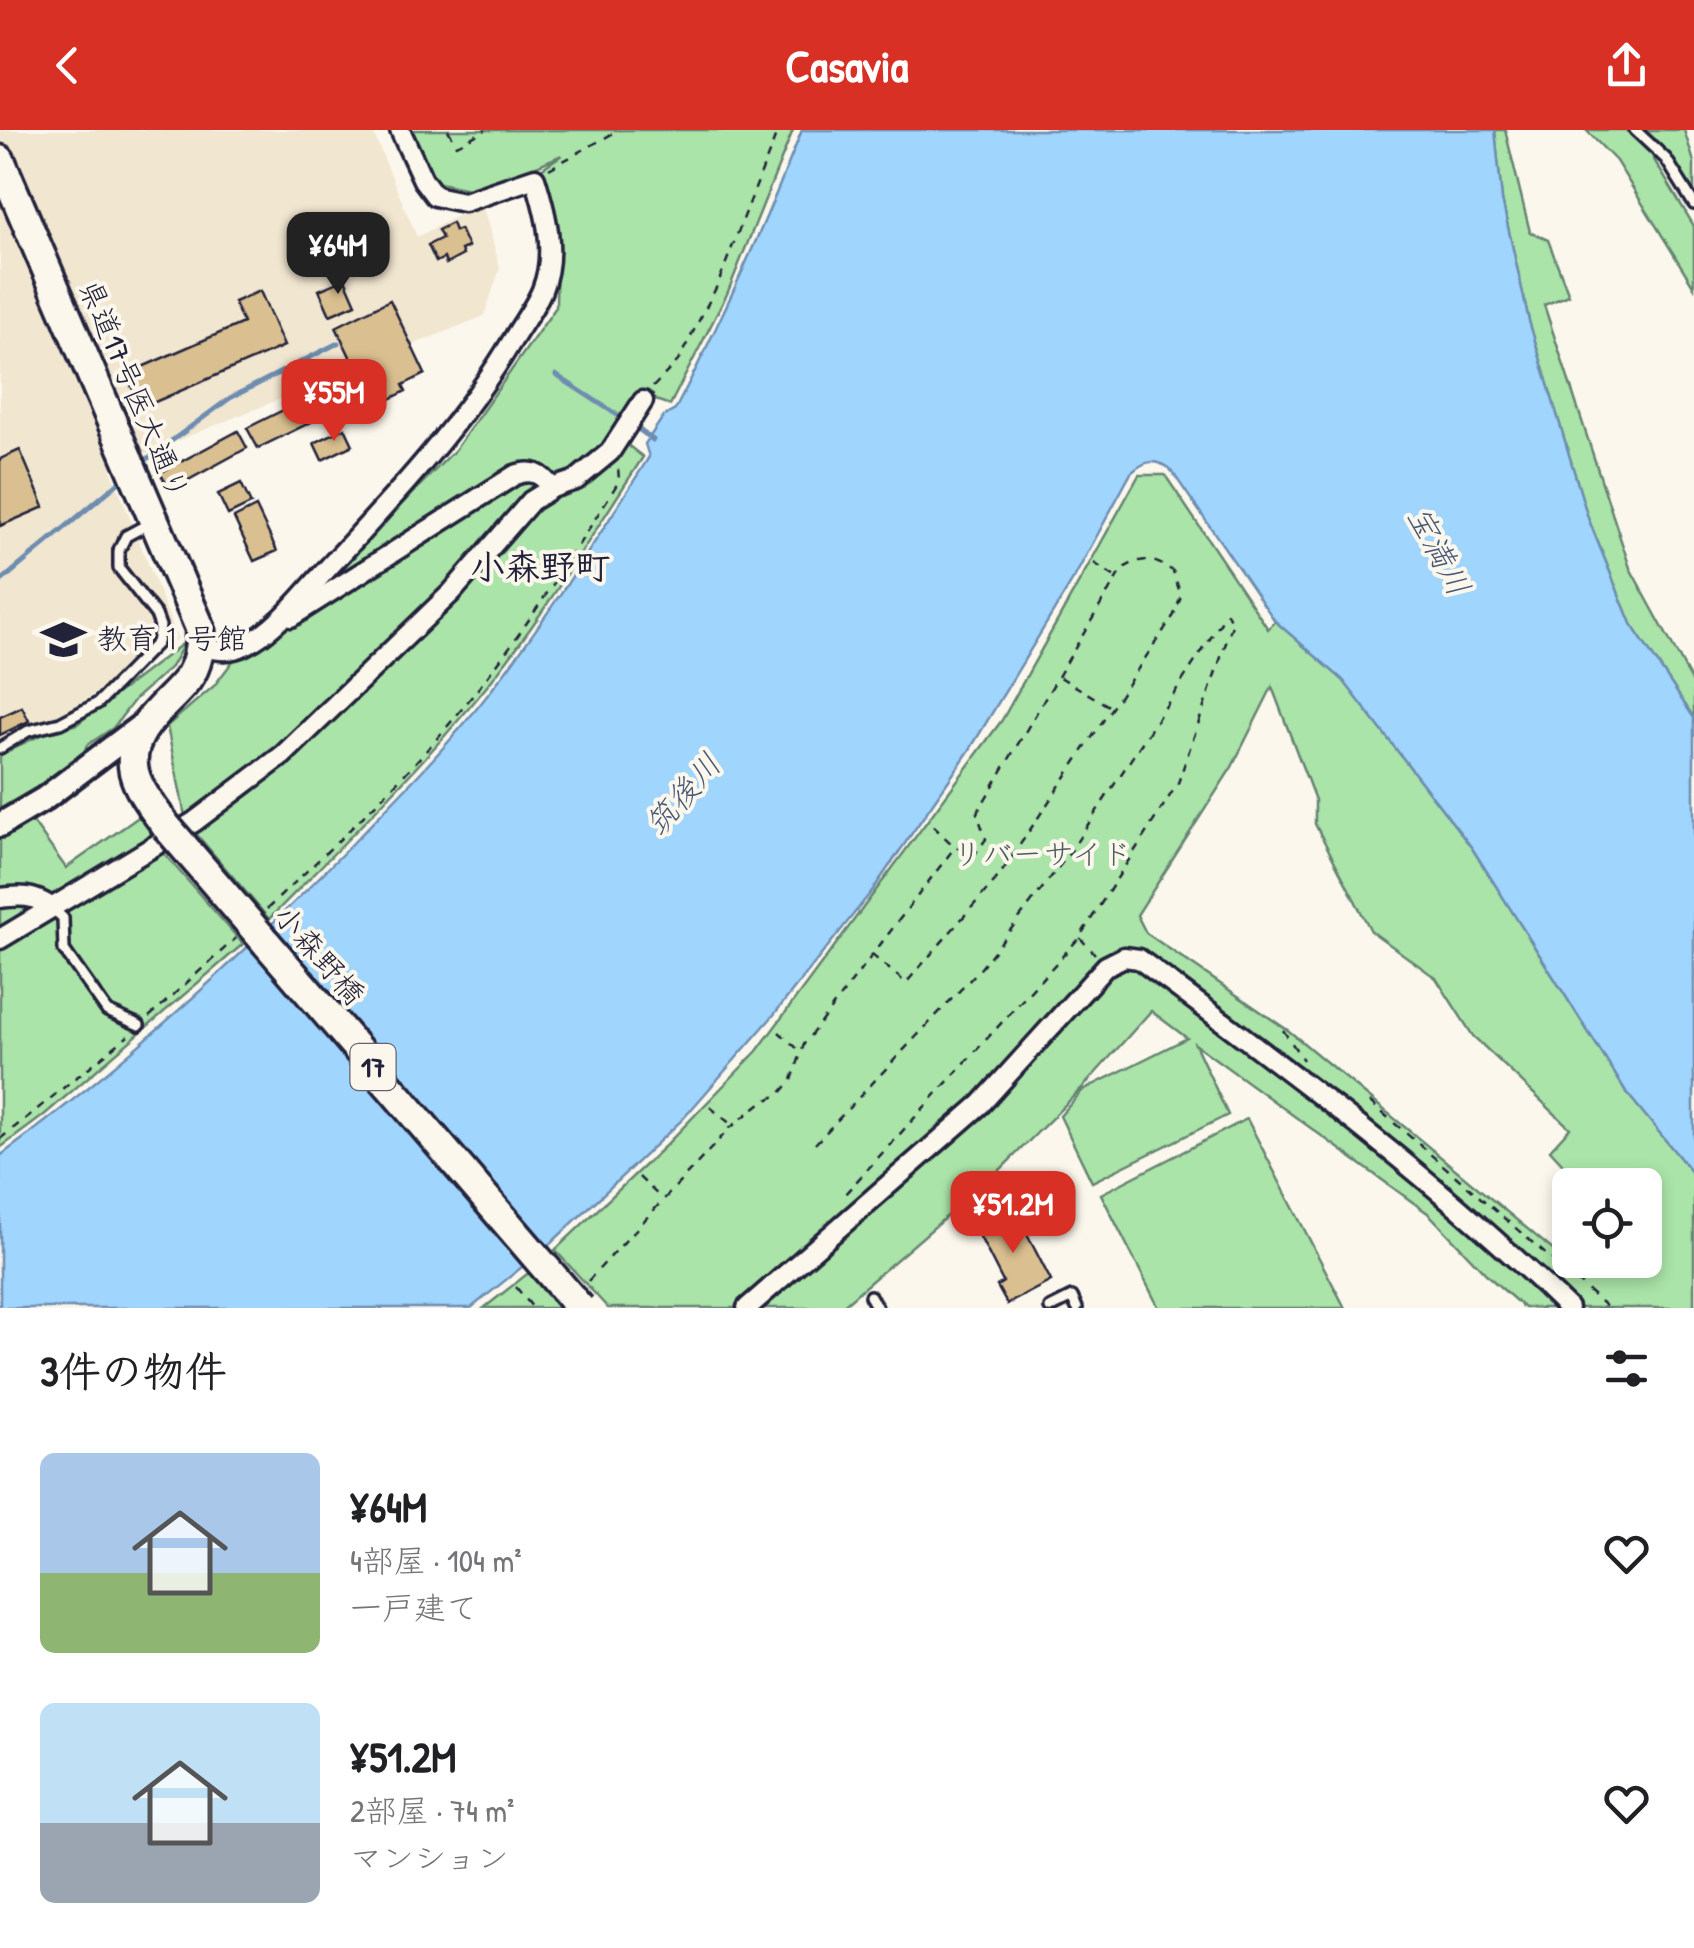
<!DOCTYPE html>
<html lang="ja">
<meta charset="utf-8">
<style>
body{margin:0;font-family:"Patrick Hand","Klee One",sans-serif;background:#f2f2f2;color:#202124;height:100vh;display:flex;flex-direction:column;font-size:38px;white-space:nowrap}
*{box-sizing:border-box;margin:0}
p{font-size:32px;color:#757577}
.icon{flex:none;width:55px;height:55px;fill:none;stroke:currentColor;stroke-width:2;stroke-linecap:round;stroke-linejoin:round}
.map{position:relative;height:1178px;overflow:hidden}
.sheet{display:flex;flex-direction:column;background:#fff;flex:1}
.sheet>*{flex:none}
.controls{position:absolute;left:1552px;top:1038px;display:grid;gap:20px}
.controls a{display:grid;place-items:center;width:110px;height:110px;border-radius:15px;background:#fff;box-shadow:0 5px 15px #0003;font-size:50px}
.price{position:absolute;translate:-50% -85px;padding:0 22px;border-radius:20px;background:#d93025;color:#fff;font-size:32px;line-height:65px;filter:drop-shadow(0 2px 5px #0008)}
.price::after{content:'';position:absolute;left:50%;top:60px;width:30px;height:22px;margin-left:-15px;background:inherit;clip-path:polygon(0 0,100% 0,50% 100%)}
.price.active{background:#222;color:#fff}
ul{padding:0;list-style:none}
li{display:flex;align-items:center;gap:30px;height:250px;padding:0 40px}
li span{display:grid;place-items:center;flex:none;width:280px;height:200px;border-radius:15px;color:#555}
li>.icon{margin-inline-start:auto}
span .icon{width:120px;height:120px;fill:#fffc;stroke-width:1}
li b{font-size:42px}
h2{display:flex;justify-content:space-between;align-items:center;height:120px;padding:0 40px;font-size:42px}
header{display:flex;justify-content:space-between;align-items:center;height:130px;padding:0 40px;background:#d93025;color:#fff;font-size:45px;font-weight:800}
.map>svg:first-child{display:block}
</style>
<header><svg class="icon" aria-label="back" viewBox="0 0 24 24"><path d="M15 5l-7 7 7 7"/></svg>Casavia<svg class="icon" aria-label="share" viewBox="0 0 24 24"><path d="M12 15V3M7 8l5-5 5 5M5 13v7h14v-7"/></svg></header>
<div class="map">
<svg width="1694" height="1178" viewBox="0 0 1694 1178">
<rect width="100%" height="100%" fill="#fbf7ec"/>
<filter id="ink" filterUnits="userSpaceOnUse"><feTurbulence type="fractalNoise" baseFrequency=".01" numOctaves="2"/><feDisplacementMap in="SourceGraphic" scale="20" xChannelSelector="R" yChannelSelector="G"/><feConvolveMatrix kernelMatrix="1 2 1 2 8 2 1 2 1" color-interpolation-filters="sRGB"/></filter>
<g filter="url(#ink)">
<polygon fill="#f1e6d0" points="0,0 372,0 417,107 482,73 500,138 484,186 110,338 178,509 0,626"/>
<g fill="#aae4a8" stroke="#668372" stroke-width="2.5" fill-rule="evenodd">
<path d="M407,0H793L727,164L670,275L641,265C624,291 594,351 556,345C546,343 535,337 525,333L314,463L455,320L556,177L557,100L538,41L562,25L479,61L430,51Z"/>
<polygon points="1495,0 1505,0 1530,102 1548,110 1569,165 1544,175 1630,438 1694,555 1694,588 1631,494 1588,388 1529,191 1502,70"/>
<polygon points="1586,0 1684,0 1694,32 1694,65 1667,22 1646,1 1653,28 1694,96 1694,157 1616,31"/>
<path d="M625,313L643,327C589,409 537,497 474,572C410,648 339,718 269,789L192,699L540,373C582,357 597,350 625,313Z"/>
<path d="M1139,345H1165L1268,499L1275,491L1343,550L1472,718L1627,963L1694,1045V1178H1524L1489,1147L1429,1084L1195,914L1228,985L1092,1052L1060,986L1083,960L1187,908L1151,881L1084,956L996,1044L840,1178H608L555,1120L664,1017L757,921L1002,590ZM1272,557L1315,670V694L1371,801L1436,848L1473,906L1570,998L1550,1020L1582,1055H1645V1130L1570,1128L1566,1131L1289,901L1146,803L1137,785L1232,637Z"/>
<polygon points="533,349 544,357 446,460 277,623 186,691 167,596 214,556 233,531 514,351"/>
<polygon points="185,512 171,537 135,569 113,598 87,615 77,637 0,686 0,624 43,604 77,594"/>
<polygon points="140,686 158,706 56,769 23,756 0,761 0,707 30,688 66,738"/>
<polygon points="160,719 243,814 43,986 0,1018 0,815"/>
<polygon points="17,772 39,778 0,803 0,776"/>
<polygon points="1247,989 1345,1178 1159,1178 1101,1064"/>
<polygon points="531,1141 563,1178 484,1178"/>
</g>
<path fill="#a0d5fe" stroke="#6e8db0" stroke-width="2.5" d="M802,0H1495L1502,70L1529,191L1588,388L1631,494L1694,588V1045L1627,963L1472,718L1343,550L1275,491L1171,340C1156,328 1145,330 1131,343L1074,448L969,621L872,761L772,887L682,990L548,1116L471,1178H0V1026C126,933 244,825 353,713C398,666 446,618 486,567C546,490 597,409 649,327L645,314L663,287L675,280C723,188 764,96 802,0Z"/>
<g fill="none" stroke-linecap="round" stroke-linejoin="round">
<g stroke="#6e8db0" stroke-width="5">
<polyline points="556,245 625,290"/>
<polyline points="634,296 653,310"/>
<polyline points="140,334 230,268 338,213"/>
<polyline points="0,452 124,348"/>
</g>
</g>
<g fill="#dac090" stroke="#22223b" stroke-width="2.5">
<polygon points="452,93 455,101 460,99 468,117 461,120 463,125 446,134 444,128 436,132 428,115 442,108 438,100"/>
<polygon points="345,149 356,174 330,185 319,160"/>
<polygon points="260,161 284,216 141,278 126,244 243,193 234,172"/>
<polygon points="390,170 425,244 403,255 406,261 374,277 336,197"/>
<polygon points="336,254 346,275 258,318 247,298"/>
<polygon points="345,298 353,315 322,330 314,313"/>
<polygon points="238,301 247,318 170,360 160,343"/>
<polygon points="20,320 44,377 0,396 0,329"/>
<polygon points="241,353 251,374 228,385 218,364"/>
<polygon points="256,377 277,421 254,431 234,388"/>
<polygon points="22,577 29,591 0,605 0,587"/>
<polygon points="1013,1077 1051,1151 1007,1174 997,1156 1003,1152 975,1097"/>
</g>
<g fill="none" stroke-linecap="round" stroke-linejoin="round">
<defs>
<g id="service">
<polyline points="1635,0 1666,29 1694,74"/>
<polyline points="0,618 28,601 60,593 98,573 157,513 160,496 156,485 119,438 119,420 126,406 152,392"/>
<polyline points="53,779 63,788 64,820 107,881 139,895"/>
<polyline points="870,1166 877,1178"/>
<polyline points="1050,1178 1072,1167 1077,1178"/>
</g>
<g id="minor">
<path d="M291,487L515,345C532,339 541,343 552,358"/>
<path d="M201,517C217,520 229,523 245,515C277,500 304,463 329,437C396,365 465,291 515,206C524,191 536,175 542,160C557,123 546,83 535,48L464,72L435,66L423,50L400,0"/>
<path d="M0,768C21,765 33,765 51,777"/>
<polyline points="0,809 194,692 283,625 452,462 531,371 552,358 576,350 610,322 643,271"/>
<path d="M747,1178L981,974L1106,836L1124,827L1139,829C1289,941 1433,1046 1568,1178"/>
</g>
<polyline id="tertiary" points="0,695 44,669 146,592"/>
<path id="primary" d="M0,30L200,498C201,515 198,536 187,550C166,577 125,601 134,642C139,662 154,679 166,696"/>
</defs>
<use href="#service" stroke="#22223b" stroke-width="16"/>
<use href="#minor" stroke="#22223b" stroke-width="25"/>
<use href="#tertiary" stroke="#22223b" stroke-width="30"/>
<use href="#primary" stroke="#22223b" stroke-width="35"/>
<g stroke="#22223b" stroke-width="2.5" stroke-dasharray="8 8" stroke-linecap="butt">
<polyline points="448,0 457,15 486,0"/>
<polyline points="549,39 619,0"/>
<polyline points="653,257 678,231 717,156 778,0"/>
<polyline points="1094,433 1115,447"/>
<polyline points="1060,547 1112,578"/>
<polyline points="933,696 954,716"/>
<path d="M267,779C338,711 412,643 473,565C527,498 573,424 619,351L618,336"/>
<polyline points="1080,808 1095,824"/>
<polyline points="149,887 236,808"/>
<polyline points="1283,900 1303,930"/>
<polyline points="779,902 800,921"/>
<polyline points="1370,972 1608,1178"/>
<polyline points="710,977 732,995"/>
<polyline points="0,1009 128,906"/>
<polyline points="815,1014 981,838 1068,725 1227,483 1232,495 1178,653 1079,808 844,1065"/>
<polyline points="639,1047 662,1069"/>
<path d="M588,1151L730,998L762,972L780,964L792,950L804,914L955,717L975,724L986,709L977,683L1122,439C1143,426 1152,428 1173,441L1181,466L1174,485L999,746L906,853L872,825"/>
<polyline points="516,1157 533,1178"/>
</g>
<use href="#service" stroke="#fbf7ec" stroke-width="9"/>
<use href="#minor" stroke="#fbf7ec" stroke-width="18"/>
<use href="#tertiary" stroke="#fbf7ec" stroke-width="22"/>
<use href="#primary" stroke="#fbf7ec" stroke-width="28"/>
<defs>
<polyline id="primary-bridge" points="166,696 580,1178"/>
</defs>
<use href="#primary-bridge" stroke="#22223b" stroke-width="35" stroke-linecap="butt"/>
<use href="#primary-bridge" stroke="#fbf7ec" stroke-width="28"/>
</g>
</g>
<defs>
<symbol id="university-bare" viewBox="-9 -9 18 18"><path d="M0-5L7-2L0 1L-7-2ZM-4 1L0 2.5L4 1V4Q0 6-4 4Z" fill="#22223b" stroke="#fbf7ec" stroke-width="2.5" paint-order="stroke"/></symbol>
</defs>
<g fill-rule="evenodd">
<use href="#university-bare" x="32" y="478" width="63" height="63"/>
</g>
<g text-anchor="middle" stroke-width="8" stroke-linejoin="round" paint-order="stroke">
<rect fill="#fbf7ec" stroke="#636270" stroke-width="2.5" x="350.5" y="914" width="45" height="46" rx="8"/>
<g font-size="28" font-weight="bold" fill="#22223b">
<text x="373" y="947">17</text>
</g>
<g font-size="30" fill="#22223b" stroke="#fbf7ec">
<text transform="translate(134 260) rotate(67)" y="10">県道17号医大通り</text>
<text transform="translate(319 825) rotate(49)" y="10">小森野橋</text>
</g>
<g font-size="30" fill="#22223b" stroke="#fbf7ec" text-anchor="start">
<text x="97" y="519">教育１号館</text>
</g>
<g font-size="30" fill="#4b5c5c" stroke="#fbf7ec">
<text x="1042" y="734">リバーサイド</text>
</g>
<g font-size="32" font-style="italic" fill="#485876" stroke="#fbf7ec">
<text transform="translate(1439 421) rotate(62)" y="11">宝満川</text>
<text transform="translate(683 664) rotate(-49)" y="11">筑後川</text>
</g>
<g font-size="35" font-weight="bold" fill="#22223b" stroke="#fbf7ec">
<text x="540" y="449">小森野町</text>
</g>
</g>
</svg>
<div class="controls">
<a><svg class="icon" aria-label="locate" viewBox="0 0 24 24"><circle cx="12" cy="12" r="6"/><path d="M12 2v4M12 18v4M2 12h4M18 12h4"/></svg></a>
</div>
<b class="price active" style="left:338px;top:167px">¥64M</b>
<b class="price" style="left:334px;top:314px">¥55M</b>
<b class="price" style="left:1013px;top:1126px">¥51.2M</b>
</div>
<section class="sheet">
<h2>3件の物件<svg class="icon" aria-label="filters" viewBox="0 0 24 24"><path d="M4 7h16M4 17h16"/><circle cx="9" cy="7" r="2"/><circle cx="15" cy="17" r="2"/></svg></h2>
<ul>
<li><span style="background:linear-gradient(#a9c7e8 60%,#8fb573 0)"><svg class="icon" aria-label="home" viewBox="0 0 24 24"><path d="M3 11l9-7 9 7M6 9v11h12V9"/></svg></span><div><b>¥64M</b><p>4部屋 · 104 m²</p><p>一戸建て</p></div><svg class="icon" aria-label="heart" viewBox="0 0 24 24"><path d="M12 20l-8-8c-3-5 5-10 8-4 3-6 11-1 8 4z"/></svg></li>
<li><span style="background:linear-gradient(#bfe0f5 60%,#9aa5b1 0)"><svg class="icon" aria-label="home" viewBox="0 0 24 24"><path d="M3 11l9-7 9 7M6 9v11h12V9"/></svg></span><div><b>¥51.2M</b><p>2部屋 · 74 m²</p><p>マンション</p></div><svg class="icon" aria-label="heart" viewBox="0 0 24 24"><path d="M12 20l-8-8c-3-5 5-10 8-4 3-6 11-1 8 4z"/></svg></li>
</ul>
</section>
